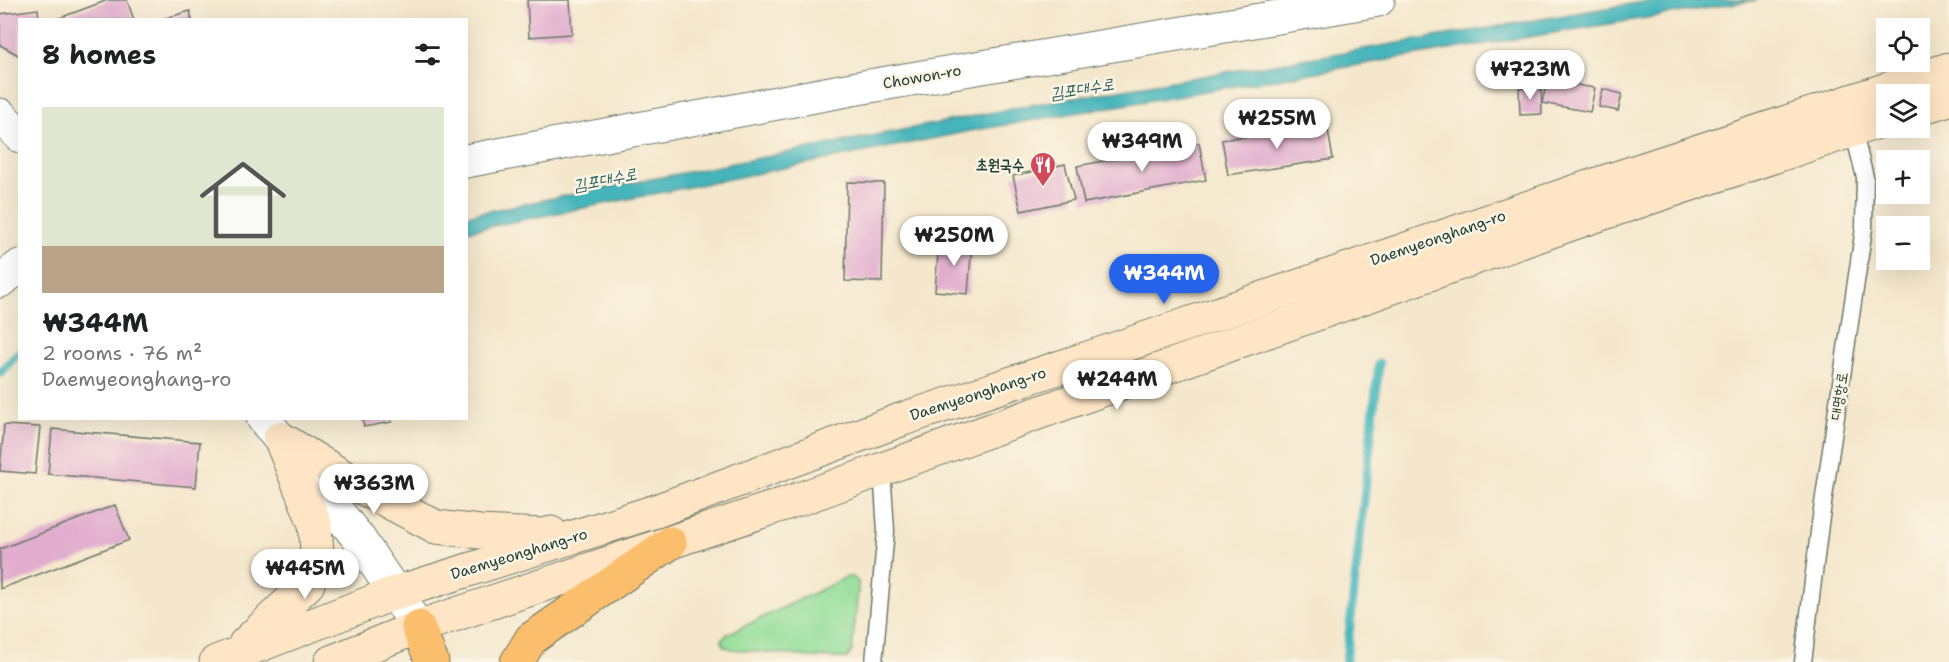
<!DOCTYPE html>
<meta charset="utf-8">
<style>
body{margin:0;font-family:"Shantell Sans","Poor Story",sans-serif;background:#f6f6f6;color:#202124;height:100vh;display:flex;flex-direction:column;font-size:22px;white-space:nowrap}
*{box-sizing:border-box;margin:0}
p{font-size:20px;color:#757577}
.icon{flex:none;width:33px;height:33px;fill:none;stroke:currentColor;stroke-width:2;stroke-linecap:round;stroke-linejoin:round}
.map{position:relative;flex:1;overflow:hidden}
.side{position:absolute;left:18px;top:18px;width:450px;height:402px;display:flex;flex-direction:column;background:#fff;border-radius:0px;box-shadow:0 6px 24px #0002}
.side>*{flex:none}
.tools{position:absolute;left:1876px;top:18px;display:grid;gap:12px}
.tools a{display:grid;place-items:center;width:54px;height:54px;border-radius:0px;background:#fff;box-shadow:0 6px 24px #0002;font-size:30px}
.price{position:absolute;translate:-50% -51px;padding:0 14px;border-radius:21px;background:#fff;color:#222;font-size:20px;line-height:39px;filter:drop-shadow(0 2px 3px #0008)}
.price::after{content:'';position:absolute;left:50%;top:36px;width:18px;height:14px;margin-left:-9px;background:inherit;clip-path:polygon(0 0,100% 0,50% 100%)}
.price.on{background:#2563eb;color:#fff}
ul{padding:0;list-style:none}
li{display:grid;align-content:center;gap:12px;height:318px;padding:0 24px}
li+li{border-top:2px solid #e0e0e0}
li span{display:grid;place-items:center;height:186px;border-radius:0px;color:#555}
li>.icon{margin-inline-start:auto}
span .icon{width:108px;height:108px;fill:#fffc;stroke-width:1}
li b{font-size:26px}
h2{display:flex;justify-content:space-between;align-items:center;height:72px;padding:0 24px;font-size:26px}
.map>svg:first-child{display:block}
</style>
<div class="map">
<svg width="1949" height="662" viewBox="0 0 1949 662">
<rect width="100%" height="100%" fill="#fcf5e5"/>
<filter id="ink" filterUnits="userSpaceOnUse"><feTurbulence type="fractalNoise" baseFrequency=".0167" numOctaves="2"/><feDisplacementMap in="SourceGraphic" scale="12" xChannelSelector="R" yChannelSelector="G"/><feConvolveMatrix kernelMatrix="1 2 1 2 8 2 1 2 1" color-interpolation-filters="sRGB"/></filter>
<filter id="wash" filterUnits="userSpaceOnUse"><feTurbulence type="fractalNoise" baseFrequency=".008" numOctaves="4" result="noise"/><feDisplacementMap in="SourceGraphic" scale="24" xChannelSelector="R" yChannelSelector="G"/><feGaussianBlur stdDeviation="1.35" result="paint"/><feColorMatrix in="noise" values="0 0 0 0 0 0 0 0 0 0 0 0 0 0 0 0 0 1.4 0 .05"/><feComposite in="paint" operator="in"/></filter>
<g filter="url(#wash)">
<rect width="100%" height="100%" fill="#f4e7cc"/>
<polygon fill="#94de9a" stroke="#5a8e67" stroke-width="1.5" points="847,577 853,577 858,582 858,591 852,651 847,658 811,657 732,649 723,646 722,639 728,634"/>
<polygon fill="#45b5bb" stroke="#327978" stroke-width="1.5" points="1654,0 1757,0 1411,56 976,130 467,231 467,215 1030,105"/>
<g fill="none" stroke-linecap="round" stroke-linejoin="round">
<g stroke="#45b5bb" stroke-width="9">
<polyline points="0,373 18,353"/>
<polyline points="1346,662 1379,363"/>
</g>
</g>
<g id="blocks">
<g fill="#e1acce">
<polygon points="108,0 127,0 134,20 54,20"/>
<polygon points="527,0 570,0 572,34 529,37"/>
<polygon points="38,9 39,20 20,20 20,56 0,45 0,14"/>
<polygon points="190,11 192,20 162,20 162,19"/>
<polygon points="1547,80 1595,88 1590,112 1542,103"/>
<polygon points="1519,88 1541,88 1542,114 1520,115"/>
<polygon points="1603,89 1622,94 1618,111 1599,107"/>
<polygon points="1327,124 1333,159 1228,175 1222,140"/>
<polygon points="1199,143 1206,180 1084,203 1077,166"/>
<polygon points="1065,164 1074,200 1021,211 1013,176"/>
<polygon points="847,182 884,183 882,282 845,281"/>
<polygon points="939,240 972,243 968,294 935,291"/>
<polygon points="362,418 391,418 392,422 364,427"/>
<polygon points="4,425 40,427 35,474 0,471"/>
<polygon points="52,429 200,442 196,487 48,474"/>
<polygon points="115,505 129,540 0,589 0,549"/>
</g>
</g>
</g>
<g filter="url(#ink)">
<use href="#blocks" fill-opacity="0" stroke="#6a7869" stroke-width="1.5"/>
<g fill="none" stroke-linecap="round" stroke-linejoin="round">
<defs>
<g id="service">
<polyline points="874,662 886,531 882,469"/>
<polyline points="1803,662 1820,524 1864,228 1865,177 1853,130"/>
</g>
<g id="tertiary">
<polyline points="0,115 20,136"/>
<polyline points="466,161 852,89 1378,0"/>
<polyline points="0,281 20,266"/>
<polyline points="263,418 359,539 418,627"/>
</g>
<g id="secondary">
<polyline points="1920,108 1949,99"/>
<polyline points="280,438 357,485 436,527 480,532 542,535 551,533"/>
<polyline points="245,644 308,584 317,552 315,524 280,438"/>
<polyline points="216,662 395,593 656,511 903,419 1100,354 1576,191 1949,69"/>
<polyline points="331,662 418,627 805,497 1113,386 1574,223 1887,119"/>
</g>
<g id="motorway">
<polyline points="418,627 432,662"/>
<polyline points="517,662 531,639 670,543"/>
</g>
</defs>
<use href="#service" stroke="#6a7869" stroke-width="19"/>
<use href="#tertiary" stroke="#6a7869" stroke-width="35"/>
<use href="#secondary" stroke="#6a7869" stroke-width="35"/>
<use href="#motorway" stroke="#6a7869" stroke-width="35"/>
<use href="#service" stroke="#fff" stroke-width="16"/>
<use href="#tertiary" stroke="#fff" stroke-width="33"/>
<use href="#secondary" stroke="#fde5c5" stroke-width="33"/>
<use href="#motorway" stroke="#fabe6d" stroke-width="33"/>
</g>
</g>
<defs>
<symbol id="restaurant-pin" viewBox="-11 -11 22 30"><path d="M0 17L-7.5 6A9.5 9.5 0 1 1 7.5 6Z" fill="#d1495b" stroke="#fcf5e5"/><path d="M-5-6h1v4h1v-4h1v4h1v-4h1v5L-1.5 .5V6h-2V.5L-5-1ZM5-6V6H3V1.5H1.5Q1.5-4 5-6Z" fill="#fff"/></symbol>
</defs>
<g fill-rule="evenodd">
<use href="#restaurant-pin" x="1028" y="150" width="30" height="40"/>
</g>
<g text-anchor="middle" stroke-width="5" stroke-linejoin="round" paint-order="stroke">
<g font-size="15" fill="#1f3d34" stroke="#fcf5e5">
<text transform="translate(922 77) rotate(-10)" y="5">Chowon-ro</text>
<text transform="translate(1438 238) rotate(-19)" y="5">Daemyeonghang-ro</text>
<text transform="translate(978 394) rotate(-18)" y="5">Daemyeonghang-ro</text>
<text transform="translate(1839 396) rotate(-81)" y="5">대명항로</text>
<text transform="translate(519 554) rotate(-17)" y="5">Daemyeonghang-ro</text>
</g>
<g font-size="15" font-weight="bold" fill="#1f3d34" stroke="#fcf5e5" text-anchor="end">
<text x="1024" y="170">초원국수</text>
</g>
<g font-size="16" font-style="italic" fill="#2a615c" stroke="#fcf5e5">
<text transform="translate(1082 88) rotate(-9)" y="6">김포대수로</text>
<text transform="translate(605 179) rotate(-11)" y="6">김포대수로</text>
</g>
</g>
</svg>
<div class="tools">
<a><svg class="icon" aria-label="locate" viewBox="0 0 24 24"><circle cx="12" cy="12" r="6"/><path d="M12 2v4M12 18v4M2 12h4M18 12h4"/></svg></a>
<a><svg class="icon" aria-label="layers" viewBox="0 0 24 24"><path d="M12 4l9 5-9 5-9-5zM3 14l9 5 9-5"/></svg></a>
<a>+</a>
<a>−</a>
</div>
<b class="price" style="left:1530px;top:101px">₩723M</b>
<b class="price" style="left:1277px;top:150px">₩255M</b>
<b class="price" style="left:1142px;top:173px">₩349M</b>
<b class="price" style="left:954px;top:267px">₩250M</b>
<b class="price on" style="left:1164px;top:305px">₩344M</b>
<b class="price" style="left:1117px;top:411px">₩244M</b>
<b class="price" style="left:374px;top:515px">₩363M</b>
<b class="price" style="left:305px;top:600px">₩445M</b>
<section class="side">
<h2>8 homes<svg class="icon" aria-label="filters" viewBox="0 0 24 24"><path d="M4 7h16M4 17h16"/><circle cx="9" cy="7" r="2"/><circle cx="15" cy="17" r="2"/></svg></h2>
<ul>
<li><span style="background:linear-gradient(#dfe7d0 75%,#b9a48a 0)"><svg class="icon" aria-label="home" viewBox="0 0 24 24"><path d="M3 11l9-7 9 7M6 9v11h12V9"/></svg></span><div><b>₩344M</b><p>2 rooms · 76 m²</p><p>Daemyeonghang-ro</p></div></li>
</ul>
</section>
</div>
